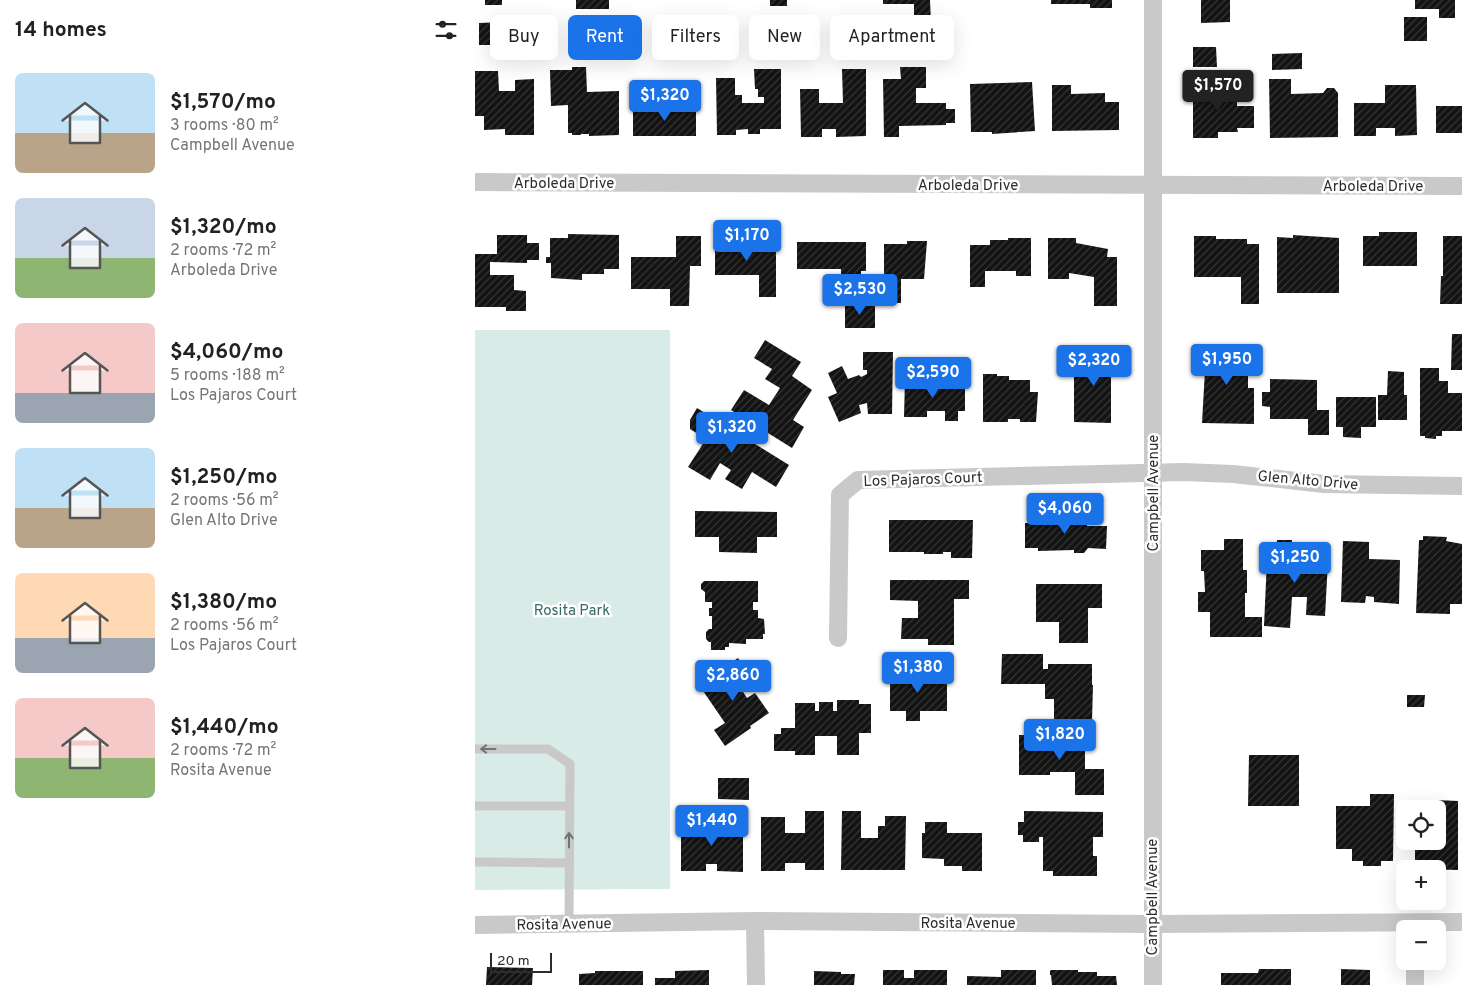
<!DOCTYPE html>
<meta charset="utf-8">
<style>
body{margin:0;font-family:Overpass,sans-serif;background:#f2f2f2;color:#222;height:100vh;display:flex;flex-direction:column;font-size:19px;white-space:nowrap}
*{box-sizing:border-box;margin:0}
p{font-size:16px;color:#767676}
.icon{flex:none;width:28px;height:28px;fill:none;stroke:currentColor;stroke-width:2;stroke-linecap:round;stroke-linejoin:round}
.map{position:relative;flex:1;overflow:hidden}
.panel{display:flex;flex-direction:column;background:#fff;width:475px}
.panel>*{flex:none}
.top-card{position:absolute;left:15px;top:15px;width:475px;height:45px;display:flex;gap:10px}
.tools{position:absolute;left:921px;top:800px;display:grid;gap:10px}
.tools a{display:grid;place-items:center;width:50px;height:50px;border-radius:8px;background:#fff;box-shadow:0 5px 20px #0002;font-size:25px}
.scale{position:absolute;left:15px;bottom:12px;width:62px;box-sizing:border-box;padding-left:5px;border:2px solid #2c2c2c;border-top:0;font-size:14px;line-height:18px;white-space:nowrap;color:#2c2c2c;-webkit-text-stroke:4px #fff;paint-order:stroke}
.price{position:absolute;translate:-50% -42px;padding:0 11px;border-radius:5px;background:#1a73e8;color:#fff;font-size:16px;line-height:32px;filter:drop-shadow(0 1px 2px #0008)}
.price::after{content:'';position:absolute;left:50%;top:30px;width:15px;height:11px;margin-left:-8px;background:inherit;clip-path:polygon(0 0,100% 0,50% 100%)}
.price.active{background:#222;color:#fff}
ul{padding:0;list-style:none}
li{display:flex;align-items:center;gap:15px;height:125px;padding:0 15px}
li span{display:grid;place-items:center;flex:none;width:140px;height:100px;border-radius:8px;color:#555}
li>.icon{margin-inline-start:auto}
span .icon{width:60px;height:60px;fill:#fffc;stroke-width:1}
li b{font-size:21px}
h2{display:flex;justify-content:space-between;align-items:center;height:60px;padding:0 15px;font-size:21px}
.pill{padding:0 18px;border-radius:8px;background:#fff;box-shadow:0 5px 20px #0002;font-size:18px;line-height:45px}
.pill.active{background:#1a73e8;color:#fff}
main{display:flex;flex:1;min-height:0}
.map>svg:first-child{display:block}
</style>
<main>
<section class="panel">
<h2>14 homes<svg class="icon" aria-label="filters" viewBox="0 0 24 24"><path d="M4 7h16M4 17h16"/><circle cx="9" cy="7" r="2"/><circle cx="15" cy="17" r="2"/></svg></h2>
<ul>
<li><span style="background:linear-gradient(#bfe0f5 60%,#b9a48a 0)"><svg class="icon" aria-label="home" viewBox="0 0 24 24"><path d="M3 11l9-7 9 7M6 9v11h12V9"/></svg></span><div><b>$1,570/mo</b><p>3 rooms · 80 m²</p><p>Campbell Avenue</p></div></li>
<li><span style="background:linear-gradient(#c9d6e8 60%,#8fb573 0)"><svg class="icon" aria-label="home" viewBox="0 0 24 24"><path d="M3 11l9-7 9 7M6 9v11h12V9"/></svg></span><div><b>$1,320/mo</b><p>2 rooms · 72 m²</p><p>Arboleda Drive</p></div></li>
<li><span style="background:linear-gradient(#f6c9c9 70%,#9aa5b1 0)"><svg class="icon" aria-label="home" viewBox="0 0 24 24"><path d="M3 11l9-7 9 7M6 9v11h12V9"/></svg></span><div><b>$4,060/mo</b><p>5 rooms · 188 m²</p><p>Los Pajaros Court</p></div></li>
<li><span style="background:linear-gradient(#bfe0f5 60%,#b9a48a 0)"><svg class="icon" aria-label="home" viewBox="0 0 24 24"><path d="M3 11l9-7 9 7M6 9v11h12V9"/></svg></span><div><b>$1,250/mo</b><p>2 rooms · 56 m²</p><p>Glen Alto Drive</p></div></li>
<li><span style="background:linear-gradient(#ffd9b3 65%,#9aa5b1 0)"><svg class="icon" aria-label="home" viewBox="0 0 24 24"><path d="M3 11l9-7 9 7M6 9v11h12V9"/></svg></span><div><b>$1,380/mo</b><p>2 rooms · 56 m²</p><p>Los Pajaros Court</p></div></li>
<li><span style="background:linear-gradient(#f6c9c9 60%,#8fb573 0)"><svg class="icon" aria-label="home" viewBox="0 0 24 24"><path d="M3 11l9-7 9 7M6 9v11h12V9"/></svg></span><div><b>$1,440/mo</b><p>2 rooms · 72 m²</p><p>Rosita Avenue</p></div></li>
</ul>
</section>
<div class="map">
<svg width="987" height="985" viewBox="0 0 987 985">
<defs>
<pattern id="building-hatch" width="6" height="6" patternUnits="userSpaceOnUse" patternTransform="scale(1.25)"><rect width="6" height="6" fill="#131313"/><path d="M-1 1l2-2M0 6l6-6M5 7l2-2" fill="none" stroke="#363636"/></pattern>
</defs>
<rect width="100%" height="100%" fill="#fff"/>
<polygon fill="#d8ebe7" points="0,330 195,330 195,889 0,890"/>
<g fill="url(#building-hatch)">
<rect x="10" y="0" width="17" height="5"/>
<rect x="101" y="0" width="33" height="9"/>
<rect x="295" y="0" width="17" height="6"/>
<polygon points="408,0 455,0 456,23 439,23 439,4 408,4"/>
<polygon points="576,0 637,0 637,8 615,8 615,4 576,4"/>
<polygon points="726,0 755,0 755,22 726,23"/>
<polygon points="940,0 980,0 980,18 964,18 964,9 940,9"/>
<rect x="929" y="17" width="23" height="24"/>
<polygon points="29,22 29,45 4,45 4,23"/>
<polygon points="718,47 741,47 742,67 718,67"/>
<polygon points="827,53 827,69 797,70 797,54"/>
<polygon points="97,67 111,67 112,92 144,91 144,135 114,136 114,134 106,134 106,135 97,135 97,133 93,133 93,105 76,106 75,70 97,70"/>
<polygon points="425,67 451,67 451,88 441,88 441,103 471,103 471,109 480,109 480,123 471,123 471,125 424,126 424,137 409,137 408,79 426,79"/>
<polygon points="279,69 306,69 306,129 285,129 285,134 273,134 273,129 261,130 261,135 242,135 241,78 260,78 260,95 267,95 267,103 289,103 289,97 283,97 283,89 280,89"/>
<polygon points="367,69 391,69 391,136 361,137 361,129 347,129 347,137 326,137 325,89 344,89 344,103 368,103"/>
<polygon points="0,71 23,71 24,91 40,91 40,80 59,79 59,135 30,135 30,129 9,130 9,116 0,116"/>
<polygon points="794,79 816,79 816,94 848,93 852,88 859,88 863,93 863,137 795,138"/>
<polygon points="718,80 737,80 737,94 762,94 762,106 779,106 779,128 762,128 763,132 743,132 743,138 718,138"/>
<polygon points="557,82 560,131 517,134 517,132 496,132 495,84"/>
<polygon points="577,85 596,85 596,94 630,93 630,102 644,102 644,130 577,131"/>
<polygon points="910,85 941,85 942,135 920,136 920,128 901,128 901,136 879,136 879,103 910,103"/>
<rect x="961" y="106" width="26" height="27"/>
<polygon points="221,107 221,136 158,136 158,108"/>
<polygon points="904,232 942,232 942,266 888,266 888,236 904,236"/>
<polygon points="93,234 144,235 144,269 129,269 129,274 107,274 107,280 76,278 76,263 71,263 71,257 75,257 75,238 93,238"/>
<polygon points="22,235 52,235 52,243 64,243 64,260 52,260 52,263 15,262 15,275 39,275 39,290 51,291 51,311 31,311 31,307 0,307 0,254 22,254"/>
<polygon points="818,235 864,238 864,293 802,293 802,237 818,238"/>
<polygon points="201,236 226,236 226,266 215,266 214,306 195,306 195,289 156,289 156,257 201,257"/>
<polygon points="240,236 264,237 264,245 301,245 301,297 284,297 284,275 240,275"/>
<polygon points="719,236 741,236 741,239 772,239 772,244 784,244 784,304 766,304 766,277 719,277"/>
<polygon points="968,236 987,236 987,304 965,304 966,276 968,276"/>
<polygon points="533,238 556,238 556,276 541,276 541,271 510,271 510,287 495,287 495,245 515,245 515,240 533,240"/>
<polygon points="573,238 601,238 601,243 633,249 632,257 642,257 642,306 619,306 619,277 594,273 594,279 573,279"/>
<polygon points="432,241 452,241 449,279 426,279 426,303 409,303 409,244 432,244"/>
<polygon points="322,242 391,242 391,271 386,271 386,293 366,293 366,269 322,269"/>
<rect x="370" y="304" width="30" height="24"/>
<polygon points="977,334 987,334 987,370 976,370"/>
<polygon points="290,340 326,362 317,376 337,390 318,420 329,427 317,448 256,410 269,390 294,405 305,388 290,379 297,369 279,358"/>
<polygon points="609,348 636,348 636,423 599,422 599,368 609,368"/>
<polygon points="726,348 777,348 776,373 773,373 773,388 779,388 779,424 727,423 730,370 726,370"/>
<polygon points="388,352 418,352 417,414 393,414 392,403 384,405 386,413 364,422 353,397 362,393 353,373 367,366 373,379 384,375 386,377 392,374 392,370 388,370"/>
<polygon points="945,368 964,368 964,381 973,381 973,393 987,393 987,431 967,431 967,436 961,436 961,439 950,438 950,436 945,436"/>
<polygon points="913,371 929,372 929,395 932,395 932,420 903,420 903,395 912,395"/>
<polygon points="508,374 522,374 522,376 534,376 534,380 555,380 555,392 563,392 561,422 545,422 545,419 533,419 533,422 508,422"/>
<polygon points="430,379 470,379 470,387 490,387 490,411 483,411 483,421 470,421 470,411 452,411 452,417 429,417"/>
<polygon points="795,379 842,380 842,410 854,410 854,435 833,435 833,419 795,419 795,407 787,406 787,392 795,392"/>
<polygon points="861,397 901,397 901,427 886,427 886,438 868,437 868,427 861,427"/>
<polygon points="222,408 314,465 301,487 277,472 267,489 250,479 256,470 245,463 235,480 213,467 231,439 215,429 215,420"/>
<polygon points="220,511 302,512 302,537 282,537 282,553 244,552 244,537 220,537"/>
<polygon points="581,515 600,515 600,520 612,520 612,526 632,526 631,549 613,548 609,553 599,553 599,550 563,551 563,548 550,548 550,523 560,523 560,518 576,518 576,522 581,522"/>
<polygon points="414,520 498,520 497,558 476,558 476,552 468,552 468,554 449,554 449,552 414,552"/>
<polygon points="948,536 972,537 971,541 987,544 987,604 975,604 975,614 941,613 944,540 948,540"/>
<polygon points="749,539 768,539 768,570 772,570 772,593 770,593 770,617 787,617 787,637 735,637 735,612 723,612 723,592 730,592 729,571 726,571 726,550 749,550"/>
<polygon points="802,540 817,540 817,554 828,555 829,547 847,548 847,561 853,561 850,616 831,615 832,597 817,597 815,628 789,626 792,559 801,559"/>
<polygon points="868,541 894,542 894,559 925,560 924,604 899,602 899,597 891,596 890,603 866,602"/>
<polygon points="415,580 494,580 494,599 479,599 479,645 453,645 453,639 426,639 427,618 443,618 443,601 415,600"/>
<polygon points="229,581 283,581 283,602 278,602 278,610 283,610 283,618 289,619 290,634 288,634 288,639 271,639 271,644 254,643 254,647 250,647 250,650 236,650 236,642 234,642 231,639 231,632 234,629 237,629 237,616 234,616 234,608 237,608 237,602 230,602 230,592 226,589 226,584"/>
<polygon points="561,584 627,584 627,608 613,608 613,643 584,643 584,622 561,622"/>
<polygon points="527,654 568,654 568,669 573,669 573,664 617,664 617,685 618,685 617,721 579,721 579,699 570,699 570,684 526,684"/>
<polygon points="263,658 275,676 263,684 272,698 280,693 294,713 275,726 276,728 250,746 239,730 250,723 224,685"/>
<polygon points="452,671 464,671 464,676 472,676 472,711 445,711 445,721 431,721 431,711 415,711 415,675 452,675"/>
<polygon points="932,695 950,695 949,707 932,707"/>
<polygon points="362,700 384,700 384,704 396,704 396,733 384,733 384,755 362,755 362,736 340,736 340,755 320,755 320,751 299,751 299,734 306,734 306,728 320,728 320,703 340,703 340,711 344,711 344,702 358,702 358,711 362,711"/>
<polygon points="544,735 610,735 610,769 629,769 629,795 600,795 600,772 575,772 575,775 544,775"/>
<polygon points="774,755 824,755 824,806 773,806"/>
<polygon points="243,778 274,778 274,800 243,799"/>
<polygon points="895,794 919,794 918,861 906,861 906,866 888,866 888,861 877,861 877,849 861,849 861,806 895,806"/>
<polygon points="961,800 983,801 983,870 940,869 940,841 962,841 962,809 960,809"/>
<polygon points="330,811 349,811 349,870 330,870 330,863 310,863 310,871 286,871 286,817 310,817 310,833 330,833"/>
<polygon points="367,811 386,811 386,838 403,838 403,826 410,826 410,816 431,816 430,870 366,870"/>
<polygon points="549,811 628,812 628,837 618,837 618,856 622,856 622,876 578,876 578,871 568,871 568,837 564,837 564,842 548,842 548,835 543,835 543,822 549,822"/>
<polygon points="450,822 472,822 472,833 507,833 507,871 487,871 487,866 469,866 469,859 447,858 447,833 450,833"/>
<polygon points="206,823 268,823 268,872 242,871 242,864 231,864 231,871 206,871"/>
<polygon points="12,967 58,968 57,985 11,985"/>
<polygon points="784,969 816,969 816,985 746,985 746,973 783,973"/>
<polygon points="866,969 895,970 895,985 866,985"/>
<polygon points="234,970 234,985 180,985 180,978 200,978 200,971"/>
<polygon points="408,970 429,970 429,978 439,978 439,970 472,970 472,985 408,985"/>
<polygon points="526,970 561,970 561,985 492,985 492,976 526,977"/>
<polygon points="576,970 603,970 603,972 622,972 622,976 641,976 642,985 577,985 576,975 575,975 575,971"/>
<polygon points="120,971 168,971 168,985 104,985 104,974 120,973"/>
<polygon points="339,971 366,972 366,974 380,974 379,985 339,985"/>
</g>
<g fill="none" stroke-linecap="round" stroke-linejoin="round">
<g stroke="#c9c9c9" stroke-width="9">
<polyline points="0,749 73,749 95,764 94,924"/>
<polyline points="0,806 94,806"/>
<polyline points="0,862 94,863"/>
</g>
<g stroke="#c9c9c9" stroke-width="18">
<polyline points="0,182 987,186"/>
<polyline points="363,638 365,495 383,480 709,472 758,474 849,484 987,486"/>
<polyline points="280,921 281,985"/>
<polyline points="0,925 280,921 677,924 987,922"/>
<polyline points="678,985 678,0"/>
<polyline points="940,985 940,961"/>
</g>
</g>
<defs><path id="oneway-shaft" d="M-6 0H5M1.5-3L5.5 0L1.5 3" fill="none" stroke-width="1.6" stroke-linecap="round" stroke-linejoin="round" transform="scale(1.25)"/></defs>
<g stroke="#737373">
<use href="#oneway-shaft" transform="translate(13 749) rotate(180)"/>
<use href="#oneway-shaft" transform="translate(94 840) rotate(-90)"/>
</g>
<g text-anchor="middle" stroke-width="5" stroke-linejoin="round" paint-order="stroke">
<g font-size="15" fill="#2c2c2c" stroke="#fff">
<text x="89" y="188">Arboleda Drive</text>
<text x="493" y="190">Arboleda Drive</text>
<text x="898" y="191">Arboleda Drive</text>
<text transform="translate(448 479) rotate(-2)" y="5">Los Pajaros Court</text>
<text transform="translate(833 480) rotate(5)" y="5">Glen Alto Drive</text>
<text transform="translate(678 493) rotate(-90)" y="5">Campbell Avenue</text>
<text transform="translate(677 897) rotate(-90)" y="5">Campbell Avenue</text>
<text x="493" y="928">Rosita Avenue</text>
<text transform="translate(89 924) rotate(-1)" y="5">Rosita Avenue</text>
</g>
<g font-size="15" fill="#376a63" stroke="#fff">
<text x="97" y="615">Rosita Park</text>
</g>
</g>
</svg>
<div class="tools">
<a><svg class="icon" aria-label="locate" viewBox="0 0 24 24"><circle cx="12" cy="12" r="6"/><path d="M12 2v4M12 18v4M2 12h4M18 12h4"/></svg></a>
<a>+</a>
<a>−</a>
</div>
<div class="scale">20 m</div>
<b class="price active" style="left:743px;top:112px">$1,570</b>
<b class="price" style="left:190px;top:122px">$1,320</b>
<b class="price" style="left:272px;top:262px">$1,170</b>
<b class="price" style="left:385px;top:316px">$2,530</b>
<b class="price" style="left:752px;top:386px">$1,950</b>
<b class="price" style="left:619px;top:387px">$2,320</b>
<b class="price" style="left:458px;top:399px">$2,590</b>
<b class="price" style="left:257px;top:454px">$1,320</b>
<b class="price" style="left:590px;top:535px">$4,060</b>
<b class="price" style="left:820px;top:584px">$1,250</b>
<b class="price" style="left:443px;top:694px">$1,380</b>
<b class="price" style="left:258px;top:702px">$2,860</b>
<b class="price" style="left:585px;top:761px">$1,820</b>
<b class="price" style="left:237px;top:847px">$1,440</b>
<div class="top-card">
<a class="pill">Buy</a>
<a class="pill active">Rent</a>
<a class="pill">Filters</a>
<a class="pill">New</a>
<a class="pill">Apartment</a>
</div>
</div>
</main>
